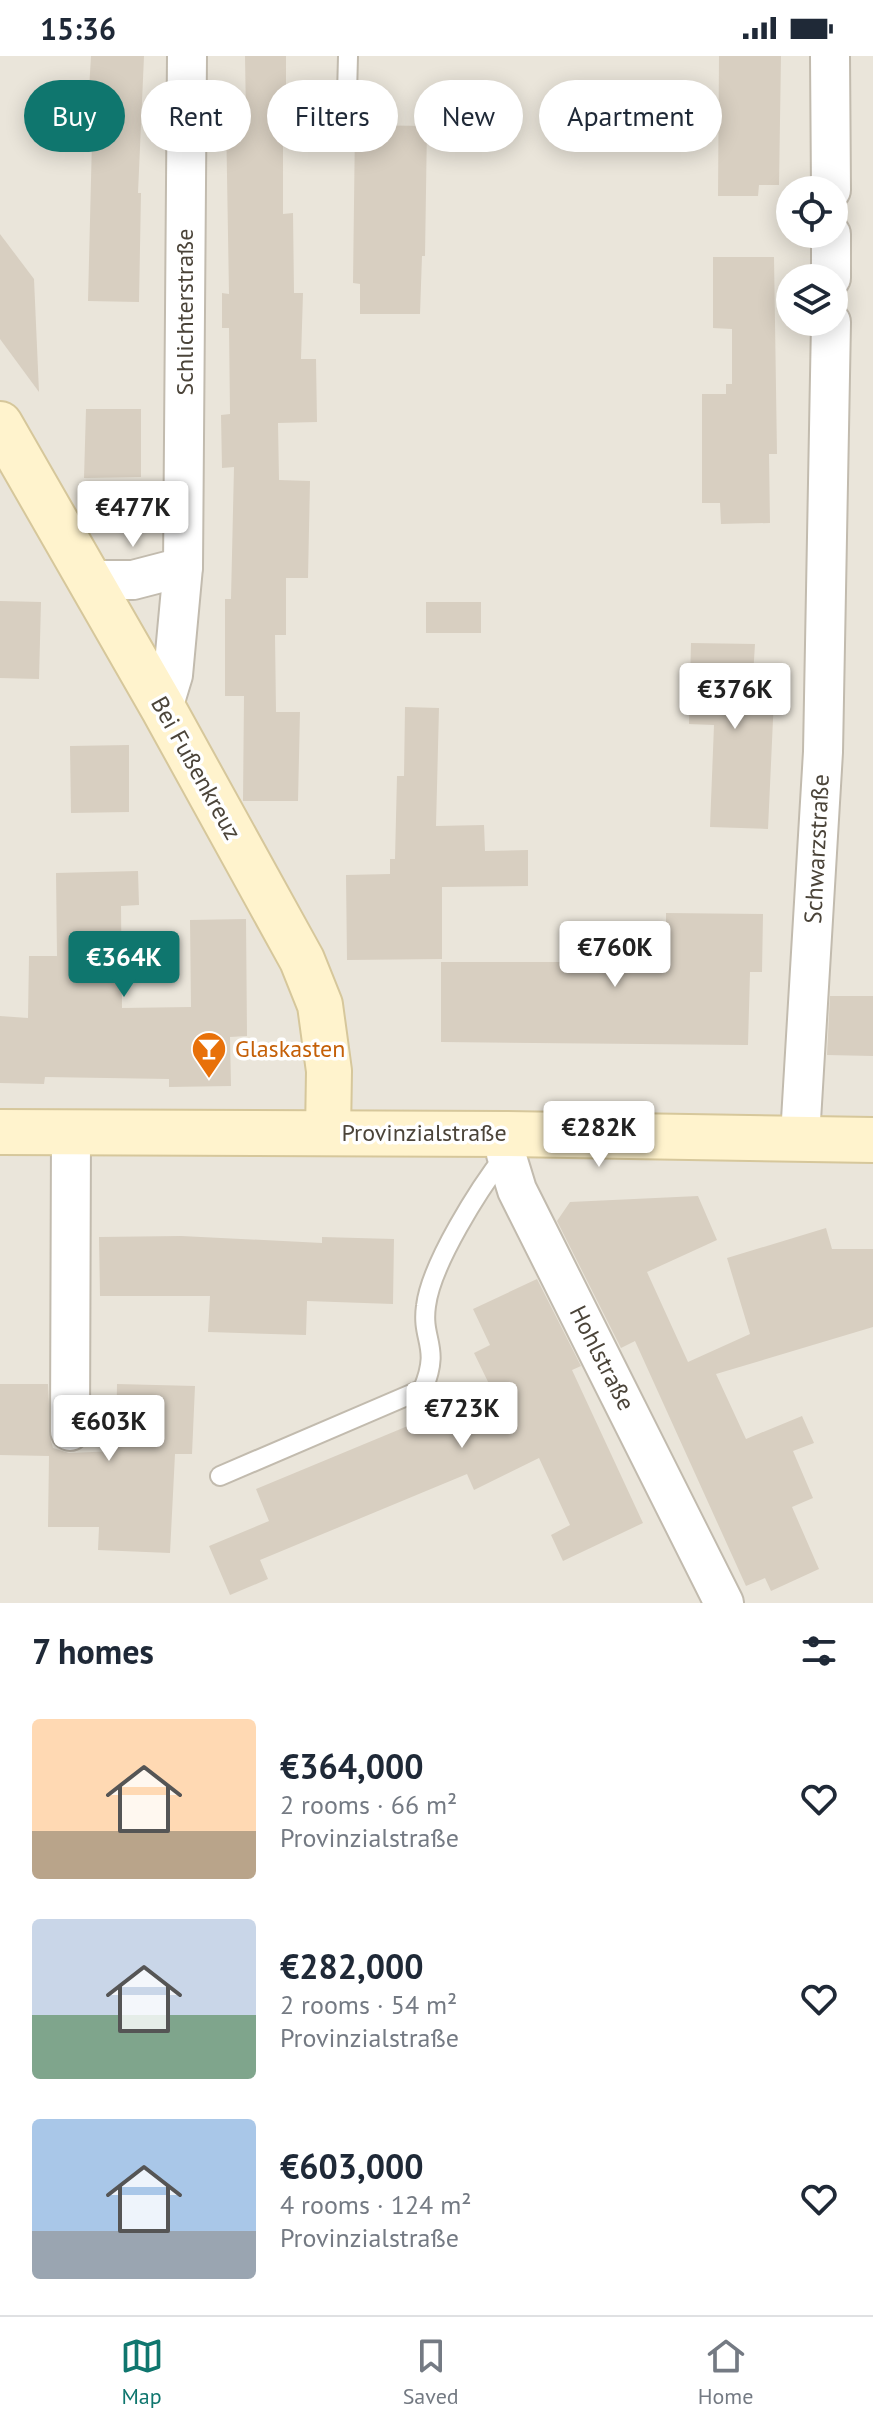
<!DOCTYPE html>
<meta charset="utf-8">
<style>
body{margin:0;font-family:"PT Sans",sans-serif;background:#f2f2f3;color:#1f2937;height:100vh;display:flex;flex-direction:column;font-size:30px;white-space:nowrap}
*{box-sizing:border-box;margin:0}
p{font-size:26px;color:#747a83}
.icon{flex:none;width:44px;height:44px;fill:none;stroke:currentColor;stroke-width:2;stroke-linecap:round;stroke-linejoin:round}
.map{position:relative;height:1547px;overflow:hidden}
.details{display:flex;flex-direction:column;background:#fff;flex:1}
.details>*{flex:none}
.hud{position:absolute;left:24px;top:24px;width:826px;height:72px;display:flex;gap:16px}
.fabs{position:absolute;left:776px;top:120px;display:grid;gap:16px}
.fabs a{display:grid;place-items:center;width:72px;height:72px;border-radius:50%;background:#fff;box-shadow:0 4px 20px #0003;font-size:40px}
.price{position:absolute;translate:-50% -68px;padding:0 18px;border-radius:8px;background:#fff;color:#222;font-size:26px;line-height:52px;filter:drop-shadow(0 2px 4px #0008)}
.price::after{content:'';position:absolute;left:50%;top:48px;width:24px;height:18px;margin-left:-12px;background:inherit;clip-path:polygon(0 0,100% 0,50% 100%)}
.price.on{background:#0f766e;color:#fff}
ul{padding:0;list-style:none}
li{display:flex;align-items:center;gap:24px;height:200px;padding:0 32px}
li span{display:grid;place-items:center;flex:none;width:224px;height:160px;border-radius:8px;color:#555}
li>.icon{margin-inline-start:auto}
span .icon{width:96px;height:96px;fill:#fffc;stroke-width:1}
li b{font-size:34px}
h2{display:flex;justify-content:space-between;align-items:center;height:96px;padding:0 32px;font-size:34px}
.chip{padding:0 28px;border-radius:36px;background:#fff;box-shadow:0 4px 20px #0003;font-size:28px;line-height:72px}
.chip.on{background:#0f766e;color:#fff}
.status{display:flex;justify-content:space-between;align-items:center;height:56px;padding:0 40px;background:#fff;direction:ltr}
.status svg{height:22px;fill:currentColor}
.tabs{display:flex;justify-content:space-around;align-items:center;height:112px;border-top:2px solid #e0e1e3;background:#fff;font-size:22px;color:#747a83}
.tabs a{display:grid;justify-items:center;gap:4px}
.tabs .on{color:#0f766e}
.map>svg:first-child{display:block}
</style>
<div class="status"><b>15:36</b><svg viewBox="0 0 49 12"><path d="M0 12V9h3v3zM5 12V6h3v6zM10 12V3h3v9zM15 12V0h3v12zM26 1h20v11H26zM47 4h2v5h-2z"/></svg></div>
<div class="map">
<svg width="873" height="1547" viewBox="0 0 873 1547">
<rect width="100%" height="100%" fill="#f6f3ec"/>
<path fill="#eae5da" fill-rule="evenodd" d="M0,0H873V1547H0ZM790,134H834V178H790ZM790,222H834V266H790Z"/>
<g fill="#d8cfc1">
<polygon points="91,0 144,0 138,137 141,137 139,246 88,245 92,84 77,84 79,34 89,34"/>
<polygon points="245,0 286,0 286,36 283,36 283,158 293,157 294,237 303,237 301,303 316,303 317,366 278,367 279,424 310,425 308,522 286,522 286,579 275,579 276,656 300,656 298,745 243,745 244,640 225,640 225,543 231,543 234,411 222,412 221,359 230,358 229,272 222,272 222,237 229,238 226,60 246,60"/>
<polygon points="719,0 781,0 779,129 759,129 758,140 718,140"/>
<polygon points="355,69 427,70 425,200 422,200 420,258 360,258 360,228 353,227"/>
<polygon points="0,178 34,223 39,336 0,283"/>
<polygon points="713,201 774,201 777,398 769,398 770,467 721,468 720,447 702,447 702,338 726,338 726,328 732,328 732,273 713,272"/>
<polygon points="86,353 141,353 141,421 84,422"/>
<polygon points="0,545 41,546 39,623 0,622"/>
<rect x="426" y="546" width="55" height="31"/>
<polygon points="691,587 755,588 753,620 775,620 768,773 710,771 714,669 689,668"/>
<polygon points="405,651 439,652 436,770 484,769 485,795 528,794 528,830 442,831 442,903 347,904 346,819 390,818 390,803 395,803 397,720 404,720"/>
<polygon points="129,689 129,756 71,757 70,690"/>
<polygon points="138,815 139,849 121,850 122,952 191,951 190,864 246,863 247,980 230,981 231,1030 169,1031 169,1023 45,1021 44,1028 0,1027 0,960 28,962 29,900 57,900 56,817"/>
<polygon points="666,857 763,858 762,916 750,916 748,989 441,986 441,906 578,906 577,871 607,871 607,879 666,878"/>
<polygon points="830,940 873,940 873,1000 827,999"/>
<polygon points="698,1140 717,1184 647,1216 688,1306 750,1278 727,1202 826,1172 832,1193 873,1193 873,1271 716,1318 746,1383 802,1360 814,1387 793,1395 813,1442 792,1451 819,1513 771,1535 765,1522 746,1530 635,1285 621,1292 557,1165 570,1146"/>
<polygon points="181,1180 322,1187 322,1181 394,1183 393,1248 307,1245 306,1279 208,1276 210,1240 100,1240 99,1181"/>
<polygon points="537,1223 581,1310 572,1314 643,1467 563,1505 551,1479 570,1469 539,1402 474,1434 467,1418 260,1504 268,1523 230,1539 209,1490 269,1465 256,1433 480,1340 491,1332 474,1297 490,1289 473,1253"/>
<polygon points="0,1328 48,1328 51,1385 53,1392 69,1397 116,1395 117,1328 195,1330 192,1398 175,1398 170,1497 98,1494 99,1471 48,1471 49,1400 0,1399"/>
</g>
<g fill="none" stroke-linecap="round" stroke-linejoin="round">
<defs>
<g id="lane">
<polyline points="347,39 348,0"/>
<path d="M220,1420L423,1333C441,1290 421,1285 426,1250C431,1208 480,1131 506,1098"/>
</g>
<g id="street">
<polyline points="830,0 831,134"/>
<polyline points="831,178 831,222"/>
<polyline points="89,524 133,524 183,511"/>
<polyline points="163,652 173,619 183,511 187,0"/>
<polyline points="505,1078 506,1098 517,1134 724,1547"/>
<polyline points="800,1081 823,696 831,266"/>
<polyline points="70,1375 71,1076"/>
</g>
<g id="secondary">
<polyline points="0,368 163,652 302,904 320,949 329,1015 328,1077"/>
<polyline points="0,1076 505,1078 873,1084"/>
</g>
</defs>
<use href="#lane" stroke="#c2bbae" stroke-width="22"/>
<use href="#street" stroke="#c2bbae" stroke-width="42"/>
<use href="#secondary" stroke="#d6c79b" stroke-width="48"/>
<use href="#lane" stroke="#fff" stroke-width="18"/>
<use href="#street" stroke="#fff" stroke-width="38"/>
<use href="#secondary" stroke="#fff3cd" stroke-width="44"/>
</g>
<defs>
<symbol id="bar-pin" viewBox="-11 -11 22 30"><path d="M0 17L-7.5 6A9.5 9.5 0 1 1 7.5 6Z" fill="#e8710a" stroke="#fff"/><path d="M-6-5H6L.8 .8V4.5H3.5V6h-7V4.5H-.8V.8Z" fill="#fff"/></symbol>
</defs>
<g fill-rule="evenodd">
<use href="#bar-pin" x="189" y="973" width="40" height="54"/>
</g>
<g text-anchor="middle" stroke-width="7" stroke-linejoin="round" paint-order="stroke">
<g font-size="24" fill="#4b4439" stroke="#fff">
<text transform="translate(185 256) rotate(-90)" y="8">Schlichterstraße</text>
<text transform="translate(196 712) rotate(61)" y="8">Bei Fußenkreuz</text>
<text transform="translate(817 793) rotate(-87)" y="8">Schwarzstraße</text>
<text x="424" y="1085">Provinzialstraße</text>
<text transform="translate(602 1302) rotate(63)" y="8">Hohlstraße</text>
</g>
<g font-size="24" fill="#c56008" stroke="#fff" text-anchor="start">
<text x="235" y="1001">Glaskasten</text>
</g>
</g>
</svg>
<div class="fabs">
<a><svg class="icon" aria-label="locate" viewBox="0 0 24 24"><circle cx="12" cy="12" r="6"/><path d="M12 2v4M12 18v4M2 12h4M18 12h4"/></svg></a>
<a><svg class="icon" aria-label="layers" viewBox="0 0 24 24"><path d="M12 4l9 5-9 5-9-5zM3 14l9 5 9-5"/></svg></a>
</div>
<b class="price" style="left:133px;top:493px">€477K</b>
<b class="price" style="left:735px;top:675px">€376K</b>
<b class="price" style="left:615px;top:933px">€760K</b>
<b class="price on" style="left:124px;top:943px">€364K</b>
<b class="price" style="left:599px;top:1113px">€282K</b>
<b class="price" style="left:462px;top:1394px">€723K</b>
<b class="price" style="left:109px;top:1407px">€603K</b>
<div class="hud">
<a class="chip on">Buy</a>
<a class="chip">Rent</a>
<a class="chip">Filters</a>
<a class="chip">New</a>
<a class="chip">Apartment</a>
</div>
</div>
<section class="details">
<h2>7 homes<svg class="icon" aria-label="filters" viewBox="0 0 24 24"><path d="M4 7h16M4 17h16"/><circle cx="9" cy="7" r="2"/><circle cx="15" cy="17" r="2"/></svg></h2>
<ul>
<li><span style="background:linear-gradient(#ffd9b3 70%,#b9a48a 0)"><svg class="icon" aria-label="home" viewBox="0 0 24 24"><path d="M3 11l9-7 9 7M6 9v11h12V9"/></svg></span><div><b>€364,000</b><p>2 rooms · 66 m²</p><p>Provinzialstraße</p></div><svg class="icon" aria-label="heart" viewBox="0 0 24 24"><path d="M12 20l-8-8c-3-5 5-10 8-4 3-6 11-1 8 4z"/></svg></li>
<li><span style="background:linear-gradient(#c9d6e8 60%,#7fa58c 0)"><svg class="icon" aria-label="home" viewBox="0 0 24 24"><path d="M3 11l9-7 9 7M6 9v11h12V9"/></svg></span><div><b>€282,000</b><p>2 rooms · 54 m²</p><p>Provinzialstraße</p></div><svg class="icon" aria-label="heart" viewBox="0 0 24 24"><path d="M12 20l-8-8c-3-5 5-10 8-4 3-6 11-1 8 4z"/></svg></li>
<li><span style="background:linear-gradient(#a9c7e8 70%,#9aa5b1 0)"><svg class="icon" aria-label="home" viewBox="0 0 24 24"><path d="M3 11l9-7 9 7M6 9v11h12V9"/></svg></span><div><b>€603,000</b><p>4 rooms · 124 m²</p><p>Provinzialstraße</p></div><svg class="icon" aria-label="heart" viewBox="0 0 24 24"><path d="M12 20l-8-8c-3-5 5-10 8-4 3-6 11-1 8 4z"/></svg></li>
</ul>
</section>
<nav class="tabs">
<a class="on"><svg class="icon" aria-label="map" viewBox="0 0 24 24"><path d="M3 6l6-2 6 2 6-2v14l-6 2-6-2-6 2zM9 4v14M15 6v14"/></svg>Map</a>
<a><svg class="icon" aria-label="saved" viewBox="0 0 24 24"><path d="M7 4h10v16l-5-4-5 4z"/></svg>Saved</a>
<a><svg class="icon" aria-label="home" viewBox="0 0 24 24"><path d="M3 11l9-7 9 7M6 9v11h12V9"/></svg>Home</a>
</nav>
